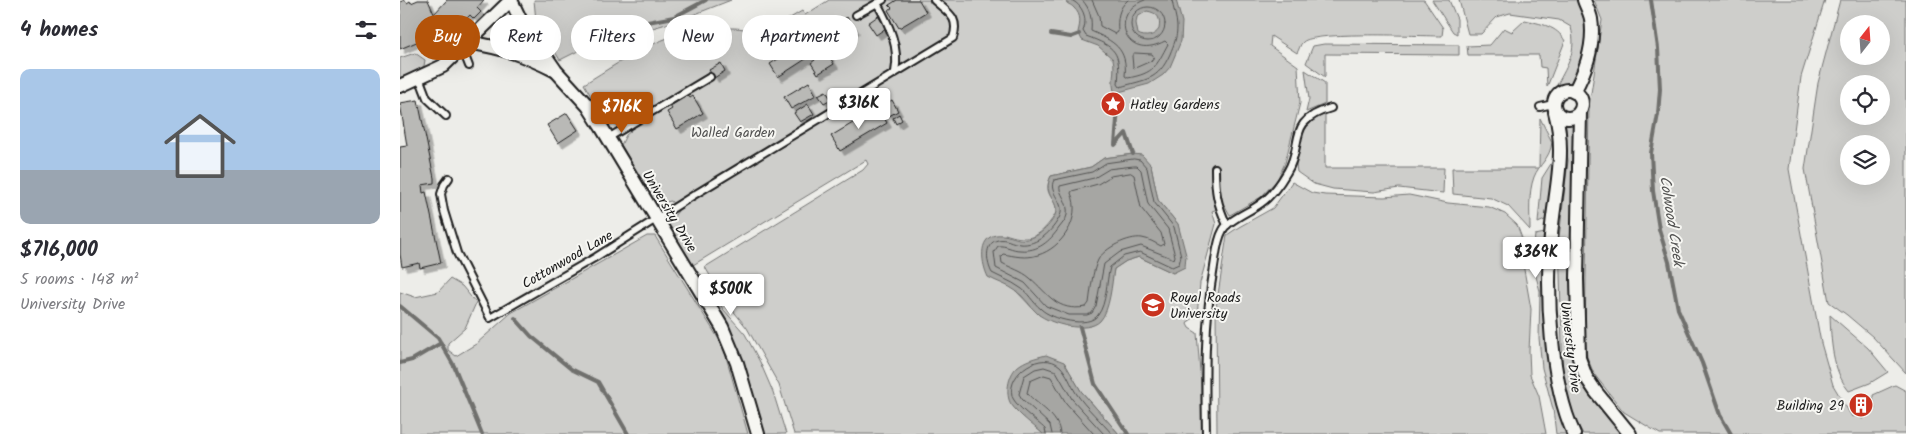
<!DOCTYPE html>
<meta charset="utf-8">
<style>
body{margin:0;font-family:Kalam,sans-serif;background:#f7f7f7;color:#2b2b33;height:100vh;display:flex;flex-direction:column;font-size:19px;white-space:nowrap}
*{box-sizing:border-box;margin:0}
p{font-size:16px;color:#7c7c81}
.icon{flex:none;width:28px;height:28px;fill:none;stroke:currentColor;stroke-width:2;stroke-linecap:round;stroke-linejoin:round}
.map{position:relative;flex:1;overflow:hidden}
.drawer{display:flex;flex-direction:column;background:#fff;width:400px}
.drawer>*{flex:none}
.top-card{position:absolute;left:15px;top:15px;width:475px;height:45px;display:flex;gap:10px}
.needle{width:32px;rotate:17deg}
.tools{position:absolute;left:1440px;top:15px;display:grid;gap:10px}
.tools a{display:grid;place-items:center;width:50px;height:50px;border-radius:50%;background:#fff;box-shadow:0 5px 20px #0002;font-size:25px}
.price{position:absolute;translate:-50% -42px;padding:0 11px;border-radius:5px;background:#fff;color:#222;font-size:16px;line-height:32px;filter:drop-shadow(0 1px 2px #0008)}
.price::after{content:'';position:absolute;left:50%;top:30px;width:15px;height:11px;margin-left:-8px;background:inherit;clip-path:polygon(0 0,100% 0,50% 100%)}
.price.active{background:#b45309;color:#fff}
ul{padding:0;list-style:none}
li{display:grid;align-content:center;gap:10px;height:265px;padding:0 20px}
li span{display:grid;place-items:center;height:155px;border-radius:10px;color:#555}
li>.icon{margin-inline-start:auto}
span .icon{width:90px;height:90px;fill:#fffc;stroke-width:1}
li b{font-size:21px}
h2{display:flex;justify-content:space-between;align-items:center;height:60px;padding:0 20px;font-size:21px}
.pill{padding:0 18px;border-radius:22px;background:#fff;box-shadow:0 5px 20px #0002;font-size:18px;line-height:45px}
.pill.active{background:#b45309;color:#fff}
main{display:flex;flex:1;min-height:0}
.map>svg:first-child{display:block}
</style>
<main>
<section class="drawer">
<h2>4 homes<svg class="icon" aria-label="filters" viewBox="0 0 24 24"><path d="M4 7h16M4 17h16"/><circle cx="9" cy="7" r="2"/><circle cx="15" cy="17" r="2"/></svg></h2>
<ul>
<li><span style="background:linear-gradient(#a9c7e8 65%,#9aa5b1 0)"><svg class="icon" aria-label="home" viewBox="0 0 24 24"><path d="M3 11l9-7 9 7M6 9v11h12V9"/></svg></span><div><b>$716,000</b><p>5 rooms · 148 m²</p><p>University Drive</p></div></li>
</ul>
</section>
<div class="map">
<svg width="1506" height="434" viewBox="0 0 1506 434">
<defs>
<filter id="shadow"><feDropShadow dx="4.5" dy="4.5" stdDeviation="0" flood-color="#0004"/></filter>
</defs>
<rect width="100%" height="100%" fill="#edede9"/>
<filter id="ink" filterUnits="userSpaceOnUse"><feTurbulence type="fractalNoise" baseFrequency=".02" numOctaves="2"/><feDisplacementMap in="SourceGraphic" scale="10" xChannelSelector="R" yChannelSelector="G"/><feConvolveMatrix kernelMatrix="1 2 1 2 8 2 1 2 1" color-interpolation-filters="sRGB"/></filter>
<g filter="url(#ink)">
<g fill="#cececb" stroke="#757574" fill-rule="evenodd">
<polygon points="134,0 331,0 280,20 184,48 160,60 136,21"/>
<path d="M429,0H1024L1043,28L1042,36C1020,36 914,31 903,42C900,44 899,50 897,53L871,36L870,46L898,66L900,103L885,163L877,180L861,197L830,215L825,206L812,211L816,224L800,283L797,316L789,321L787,324L789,328L797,333L801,384L802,434H719L681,391L664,362L613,406L643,434H394L379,385L347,328L323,298L305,267L463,170L468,164L466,160L293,265L268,224L278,211L271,201L256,204L221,145L226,135L231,131L224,122L219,125L207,124L184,84C228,57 274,24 330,28C335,28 344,28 349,31C353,34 355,40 358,43L388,25L385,21L402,11L405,15ZM733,154L751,165L758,200L778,224L773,273L739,257L726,261L714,269L706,310L691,326H668L639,315L617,292L605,234C626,241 636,240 650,222C652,219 655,216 656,212C658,197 641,197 651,176L691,167L704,158Z"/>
<polygon points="1032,0 1049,0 1057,19 1057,34 1053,32"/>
<path d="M1059,0H1178C1192,34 1184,53 1172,86L1165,84L1157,85C1168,64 1177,52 1171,27L1159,20L1110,13L1097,17L1081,34H1068Z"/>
<polygon points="1194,0 1425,0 1401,77 1389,169 1421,343 1433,385 1452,417 1475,411 1473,395 1495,385 1506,391 1506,434 1260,434 1224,412 1194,374 1187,357 1185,335 1189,107 1202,20"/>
<path d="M1440,0H1506V373L1473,337L1447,315L1429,302L1405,169L1418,83ZM1449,24H1481V56H1449ZM1449,84H1481V116H1449ZM1449,144H1481V176H1449Z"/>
<path d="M1125,20C1141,24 1157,26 1165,41L1147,87L1146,68L1140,67L1139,55H1068L1067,46L1090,45L1104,28L1112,32Z"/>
<polygon points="924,44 1059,45 1059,55 925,54 925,77 906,63 913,46"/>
<polygon points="15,53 25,60 24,66 11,75 0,77 0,58"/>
<polygon points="905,70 925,83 925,104 906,112 909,99"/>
<path d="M925,115V168H1044L1043,193L999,188L974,192L933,189L914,184L897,172C893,151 902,120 925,115Z"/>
<path d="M1140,118L1152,142C1150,159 1139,164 1134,177C1128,193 1130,213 1130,230L1108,206L1091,198L1053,194L1052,168H1139Z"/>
<polygon points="1173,124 1172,239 1174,361 1180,379 1223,434 1183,434 1171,412 1163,382 1159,238 1168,161 1164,126"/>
<polygon points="1154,159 1147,219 1138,223 1142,178"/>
<polygon points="892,182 912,193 925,195 984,197 1009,195 1048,203 1089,207 1105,214 1117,225 1123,241 1123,264 1131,309 1129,351 1130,375 1139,396 1146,434 817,434 816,308 827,235 839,227 873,208"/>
<polygon points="1145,233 1153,386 1168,434 1156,434 1153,409 1142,368 1139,338 1140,291 1132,262 1135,235"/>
<polygon points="247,236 255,236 323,346 348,434 0,434 0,292 15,297 38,292 50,279 62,286 76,303 65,328 48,343 48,350 56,356 76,344 111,313"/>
<polygon points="301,274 323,309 345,334 360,362 373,392 386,434 363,434 340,358 326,321 298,275"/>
<path d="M1430,315L1468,348L1488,372L1470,383L1449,391C1432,370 1431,341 1430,315Z"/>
</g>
<g fill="#a6a6a3" stroke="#6f6f6d" fill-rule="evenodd">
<path d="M665,0H776L782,22L781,41L770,67L763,75L749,84L715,93C710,83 716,70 713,59L698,46L682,40L678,32C680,24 682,15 674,8C671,4 667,5 665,0ZM747,11C758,13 761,18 759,29C755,36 745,38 738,34L736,23L737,17Z"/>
<path d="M733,154L742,155L751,165L758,200L778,224L786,255L785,267L773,273L739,257L726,261L714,269C712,282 710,311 700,321C687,334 650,324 638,314C630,307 625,297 616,291C608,285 597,282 588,277C582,265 577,238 596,235C605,234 611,237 619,239C634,242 650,227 655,215C661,201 641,196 651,176L691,167L704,158Z"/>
<path d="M646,355L664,362L681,391L719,434H643C633,425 619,415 611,404C605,395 608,375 617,367C625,360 635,358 646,355Z"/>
</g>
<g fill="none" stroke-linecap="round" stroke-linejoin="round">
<g stroke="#535352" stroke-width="1">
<path d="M671,0C683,5 688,19 683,31L686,36C716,47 721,52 718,84L720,87C746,79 758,81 770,54C774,44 777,38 777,27C777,18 773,9 772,0"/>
<path d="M682,0C691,9 692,20 691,31C713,41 728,48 725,76L728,78C755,73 756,66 768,44L765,41C724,63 708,12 745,0"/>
<path d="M692,0L699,16L700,26L715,34L718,32C717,19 718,8 728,0"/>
<circle cx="748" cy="24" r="17"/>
<polygon points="735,53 752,54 754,57 751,61 735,68 733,67 732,56"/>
<path d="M734,159L740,160L747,168L754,202L774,227L781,256L779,264L772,267L740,252L724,256L710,267C706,282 707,303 698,315C688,329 651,319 641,309C633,303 628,292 619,287C611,281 601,278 592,273C587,264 583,243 598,240C606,238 612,243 620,244C637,246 653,231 660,216C666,202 647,193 654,180L692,172L706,163Z"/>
<path d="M734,166H737L741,170L748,204L768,229L775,256L774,259L741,246L720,252L704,264L696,306L692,313L687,315H669L646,306L625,283L596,268L594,252L598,246C606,245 612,250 620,250C638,252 650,241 659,228C662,224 666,220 667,215C669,201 658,193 660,186L694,178L709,169Z"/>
<path d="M731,173L734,175L741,208L761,233L764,244L761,246C755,243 749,239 742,238C729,236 704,248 698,260C692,272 691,290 689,303L686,307C656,312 649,294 630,278C622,271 611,268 602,263L601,256L603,254C615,256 625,259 638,255C662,248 682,218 671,193L672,191L698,184L711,176Z"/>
<path d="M646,434L645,429C637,421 615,406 612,396C607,372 642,350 660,366C667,373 671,385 676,393C686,408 701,421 712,434"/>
<polyline points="652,434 650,425 622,399 619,394 624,376 635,369 644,367 656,371 672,399 704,434"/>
<path d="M660,434C659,415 638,406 627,393L630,381L644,375L651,377L666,403L694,434"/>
</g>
<g stroke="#6f6f6d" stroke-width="4">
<polyline points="1251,0 1258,48 1260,89 1258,114 1251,153 1253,191 1259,229 1269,262 1278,309 1302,363 1320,415 1331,434"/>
<polyline points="651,34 671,37 679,34"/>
<polyline points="185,39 211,29 274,17 306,0"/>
<polyline points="718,107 715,145 726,133 733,154"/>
<polyline points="0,306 38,338 54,366 82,434"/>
<polyline points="115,318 131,336 171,369 198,382 228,434"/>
<polyline points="680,327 695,384 728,434"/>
<polyline points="0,363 12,360 41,343"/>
</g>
</g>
<g fill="#b9b9b6" stroke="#1c1c1c" filter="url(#shadow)">
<polygon points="5,0 7,3 10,1 11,3 18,0 28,0 34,14 47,0 84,0 77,8 81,12 74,19 70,15 56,29 40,14 36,19 39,25 23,31 26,38 0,49 0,2"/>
<polygon points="497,0 519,0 526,12 499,28 488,10 492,8 489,5"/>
<polygon points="478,16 486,28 476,35 468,23"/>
<polygon points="447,17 455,29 420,50 423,56 427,53 434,64 418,74 411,63 415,60 412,55 378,77 370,64 404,43 402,39 407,36 410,34 413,38"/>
<polygon points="321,63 325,71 314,78 309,70"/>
<polygon points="409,82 416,95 391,109 384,97"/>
<polygon points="426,91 431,99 424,103 418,95"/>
<polygon points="288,95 290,98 293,96 303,113 277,129 267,112 272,109 270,106"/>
<polygon points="18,100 34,178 34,183 22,185 23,193 26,192 41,263 20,268 19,263 2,267 0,254 0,147 7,146 0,103"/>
<polygon points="492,100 498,111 489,116 483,105"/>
<polygon points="408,104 414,114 400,122 394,113"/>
<polygon points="478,108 487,123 440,151 431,136"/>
<polygon points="167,113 178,130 158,143 147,125"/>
<polygon points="499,114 502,120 496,124 493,118"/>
<polygon points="1463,395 1471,403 1458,415 1451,407"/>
</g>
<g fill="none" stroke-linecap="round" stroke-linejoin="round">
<defs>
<g id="service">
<path d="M477,3C489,24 500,48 495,72"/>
<polyline points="456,15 483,0"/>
<polyline points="62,48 69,66"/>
<polyline points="19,77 27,98 46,116"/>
<polyline points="1140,107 1153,104"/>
<polyline points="208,138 310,77"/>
<path d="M815,168C815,191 817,204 827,225"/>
<path d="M49,178L44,185L41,194L44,211L57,253L90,318L196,257L294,195L553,38C560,17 548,13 534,0"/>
<path d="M806,434C805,378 804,322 814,267C816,255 817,240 823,230C828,220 851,211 860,204C872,196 880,184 887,172C905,144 885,121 931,108"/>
</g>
<g id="minor">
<polyline points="111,0 120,19 156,71 188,106 202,128 322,327 337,363 358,434"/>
<path d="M68,42C103,48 122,54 154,70"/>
<polyline points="0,86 43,66 111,0"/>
<circle cx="1168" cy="104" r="14"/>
<path d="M1174,92C1186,70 1195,44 1191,19C1190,13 1186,6 1184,0"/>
<path d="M1155,112C1167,154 1154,194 1151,236C1146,293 1150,382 1174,434"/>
<polyline points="1180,112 1177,279 1179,358 1186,377 1196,392 1230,434"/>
</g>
</defs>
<use href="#service" stroke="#1c1c1c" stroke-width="10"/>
<use href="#minor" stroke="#1c1c1c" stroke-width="16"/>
<use href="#service" stroke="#f6f6f2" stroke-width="6"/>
<use href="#minor" stroke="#f6f6f2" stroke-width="12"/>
</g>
</g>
<defs>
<symbol id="sight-disc" viewBox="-11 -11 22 22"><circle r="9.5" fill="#c8321e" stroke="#f6f6f2"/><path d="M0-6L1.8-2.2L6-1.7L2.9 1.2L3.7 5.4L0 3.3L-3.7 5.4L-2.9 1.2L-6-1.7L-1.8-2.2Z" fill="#fff"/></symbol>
<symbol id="university-disc" viewBox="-11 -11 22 22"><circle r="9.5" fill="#c8321e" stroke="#f6f6f2"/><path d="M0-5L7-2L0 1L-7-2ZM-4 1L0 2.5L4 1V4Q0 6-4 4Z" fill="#fff"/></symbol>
<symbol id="building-disc" viewBox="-11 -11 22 22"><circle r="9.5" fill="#c8321e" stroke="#f6f6f2"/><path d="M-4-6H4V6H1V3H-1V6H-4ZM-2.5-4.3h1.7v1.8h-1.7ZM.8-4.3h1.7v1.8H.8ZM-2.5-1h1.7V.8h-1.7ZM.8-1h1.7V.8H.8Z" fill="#fff"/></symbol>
</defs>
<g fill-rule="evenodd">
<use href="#sight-disc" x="699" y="90" width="28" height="28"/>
<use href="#university-disc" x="739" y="291" width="28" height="28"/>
<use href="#building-disc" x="1447" y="391" width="28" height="28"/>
</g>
<g text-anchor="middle" stroke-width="4" stroke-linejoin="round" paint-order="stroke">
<g font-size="14" fill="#1c1c1c" stroke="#f6f6f2" text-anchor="start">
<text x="730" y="109">Hatley Gardens</text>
<text x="770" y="302">Royal Roads<tspan x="770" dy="16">University</tspan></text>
<text x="1444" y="410" text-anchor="end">Building 29</text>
</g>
<g font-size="14" fill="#515151" stroke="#f6f6f2">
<text x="333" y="137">Walled Garden</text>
</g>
<g font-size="14" fill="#1c1c1c" stroke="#f6f6f2">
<text transform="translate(270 211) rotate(59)" y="5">University Drive</text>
<text transform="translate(167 259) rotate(-30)" y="5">Cottonwood Lane</text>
<text transform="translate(1171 347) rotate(83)" y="5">University Drive</text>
</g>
<g font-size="15" font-style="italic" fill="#535352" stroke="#f6f6f2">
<text transform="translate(1272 221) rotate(81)" y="5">Colwood Creek</text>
</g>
</g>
</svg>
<div class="tools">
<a><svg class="needle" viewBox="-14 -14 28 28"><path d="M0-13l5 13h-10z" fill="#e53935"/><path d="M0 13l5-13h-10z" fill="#7c7c81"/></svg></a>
<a><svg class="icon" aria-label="locate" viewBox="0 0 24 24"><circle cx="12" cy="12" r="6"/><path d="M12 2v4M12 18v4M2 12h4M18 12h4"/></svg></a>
<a><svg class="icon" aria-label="layers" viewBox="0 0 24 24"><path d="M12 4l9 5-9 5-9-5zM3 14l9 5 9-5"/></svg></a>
</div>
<b class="price" style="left:459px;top:130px">$316K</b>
<b class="price active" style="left:222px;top:134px">$716K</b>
<b class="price" style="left:1136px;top:279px">$369K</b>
<b class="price" style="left:331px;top:316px">$500K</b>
<div class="top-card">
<a class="pill active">Buy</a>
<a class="pill">Rent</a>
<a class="pill">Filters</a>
<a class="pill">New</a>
<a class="pill">Apartment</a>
</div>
</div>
</main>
